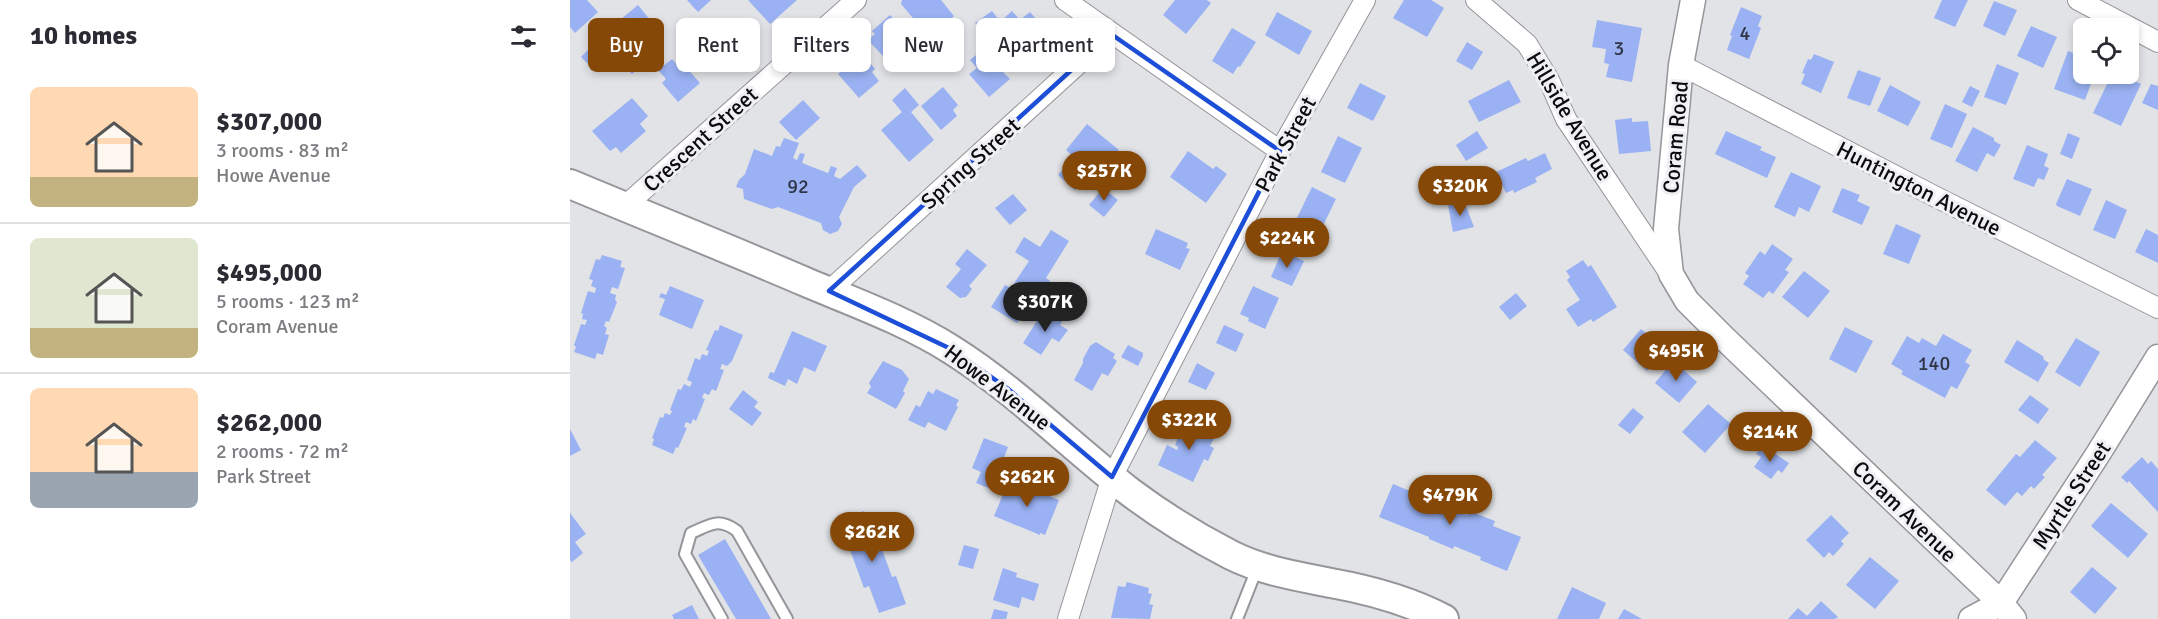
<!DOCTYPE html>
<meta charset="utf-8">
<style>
body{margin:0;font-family:Signika,sans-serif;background:#f7f7f7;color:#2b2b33;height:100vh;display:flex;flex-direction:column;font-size:22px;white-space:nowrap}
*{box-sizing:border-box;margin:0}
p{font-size:20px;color:#7c7c81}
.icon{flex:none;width:33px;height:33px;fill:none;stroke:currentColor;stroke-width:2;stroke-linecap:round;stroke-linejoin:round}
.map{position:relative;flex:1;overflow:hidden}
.drawer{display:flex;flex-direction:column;background:#fff;width:570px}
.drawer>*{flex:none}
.top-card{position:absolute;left:18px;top:18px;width:570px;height:54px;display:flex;gap:12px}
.buttons{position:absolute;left:1503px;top:18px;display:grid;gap:12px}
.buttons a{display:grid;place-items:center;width:66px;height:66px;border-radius:9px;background:#fff;box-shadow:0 3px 9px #0003;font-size:30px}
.price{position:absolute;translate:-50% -51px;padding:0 14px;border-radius:21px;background:#864807;color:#fff;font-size:20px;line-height:39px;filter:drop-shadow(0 2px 3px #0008)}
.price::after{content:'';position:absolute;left:50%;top:36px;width:18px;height:14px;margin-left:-9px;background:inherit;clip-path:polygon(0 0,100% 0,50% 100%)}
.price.selected{background:#222;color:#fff}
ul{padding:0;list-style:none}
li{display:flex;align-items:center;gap:18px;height:150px;padding:0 30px}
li+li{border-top:2px solid #e1e1e2}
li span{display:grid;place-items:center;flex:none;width:168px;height:120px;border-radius:9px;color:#555}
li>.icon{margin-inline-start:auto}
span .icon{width:72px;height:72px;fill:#fffc;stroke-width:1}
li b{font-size:26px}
h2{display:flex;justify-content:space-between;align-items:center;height:72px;padding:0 30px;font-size:26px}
.chip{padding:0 21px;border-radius:9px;background:#fff;box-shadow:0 3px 9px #0003;font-size:21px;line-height:54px}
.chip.selected{background:#864807;color:#fff}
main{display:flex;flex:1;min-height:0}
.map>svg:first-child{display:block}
</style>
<main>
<section class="drawer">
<h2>10 homes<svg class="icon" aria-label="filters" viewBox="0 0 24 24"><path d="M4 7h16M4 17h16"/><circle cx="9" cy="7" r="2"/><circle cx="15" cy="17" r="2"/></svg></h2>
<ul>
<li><span style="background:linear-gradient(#ffd9b3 75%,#c2b280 0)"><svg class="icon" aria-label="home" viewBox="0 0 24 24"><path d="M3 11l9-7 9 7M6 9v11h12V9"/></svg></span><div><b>$307,000</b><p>3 rooms · 83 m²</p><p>Howe Avenue</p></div></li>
<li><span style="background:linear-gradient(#dfe7d0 75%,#c2b280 0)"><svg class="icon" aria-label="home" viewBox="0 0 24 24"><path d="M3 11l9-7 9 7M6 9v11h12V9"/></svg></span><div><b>$495,000</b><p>5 rooms · 123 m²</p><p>Coram Avenue</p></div></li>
<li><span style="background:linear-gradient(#ffd9b3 70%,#9aa5b1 0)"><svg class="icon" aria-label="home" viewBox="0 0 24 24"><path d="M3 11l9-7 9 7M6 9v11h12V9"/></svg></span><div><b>$262,000</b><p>2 rooms · 72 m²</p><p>Park Street</p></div></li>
</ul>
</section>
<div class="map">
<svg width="1588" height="619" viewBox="0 0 1588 619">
<rect width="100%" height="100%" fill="#e2e3e6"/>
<g fill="#9ab2f3">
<polygon points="0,0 17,0 28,12 5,33 0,27"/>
<polygon points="117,0 141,0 128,12"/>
<polygon points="178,0 227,0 200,24"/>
<polygon points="332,0 371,0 384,16 381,19 387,25 382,29 385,32 376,39 374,36 365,44 331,4"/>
<polygon points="605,0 637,0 641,3 616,34 593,15"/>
<polygon points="834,0 861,0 874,8 857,37 823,18"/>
<polygon points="1372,0 1398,0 1385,27 1364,18"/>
<polygon points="1424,1 1447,10 1435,36 1413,26"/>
<polygon points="68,5 81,21 64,36 50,20"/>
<polygon points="1171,7 1192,16 1188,26 1191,28 1179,59 1157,50 1162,36 1160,35"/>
<polygon points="422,11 433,25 416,38 405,23"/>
<polygon points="442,11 450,20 460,12 473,27 468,31 475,39 472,41 473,45 451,63 442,53 449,47 444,41 439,45 432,36 440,29 432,20"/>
<polygon points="707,12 742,31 729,55 695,35"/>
<polygon points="320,15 352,50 328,72 298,40 305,34 302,31"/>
<polygon points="1027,20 1072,28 1062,82 1036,77 1039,64 1034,63 1036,49 1022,47"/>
<polygon points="134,21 142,30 144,28 164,52 144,69 132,55 128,58 120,49 131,40 123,30"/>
<polygon points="1461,26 1487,37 1473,68 1447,56"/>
<polygon points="662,28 686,42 670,67 668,66 663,74 642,61"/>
<polygon points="897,42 913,52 902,70 886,61"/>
<polygon points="23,45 38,61 26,72 11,57"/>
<polygon points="417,46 434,67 431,70 440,79 419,97 399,74 407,68 400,60"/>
<polygon points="57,48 73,64 62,74 47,59"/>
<polygon points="1498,51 1514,57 1514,74 1517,74 1515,78 1522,81 1515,100 1484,89"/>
<polygon points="1244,54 1264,62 1251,93 1231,84 1235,74 1232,73 1238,59 1241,60"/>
<polygon points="288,57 296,58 305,69 302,72 309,81 289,98 268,74"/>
<polygon points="102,59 110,68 114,65 130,83 108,102 92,83 96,79 88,70"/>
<polygon points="1427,64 1449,73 1436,105 1414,97"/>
<polygon points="1288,70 1311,78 1300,106 1277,98"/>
<polygon points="1542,74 1550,74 1571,84 1551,126 1523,113"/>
<polygon points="939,80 951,102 909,122 898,101"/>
<polygon points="790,83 816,96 803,121 777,108"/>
<polygon points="1581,84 1588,86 1588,110 1572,103"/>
<polygon points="1320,85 1351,102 1338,126 1307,111"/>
<polygon points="1400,86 1410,91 1402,107 1392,102"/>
<polygon points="373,87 388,105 383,110 387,116 371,130 351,106"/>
<polygon points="335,88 349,105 341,112 364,140 339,162 311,130 332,112 322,100"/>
<polygon points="62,98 78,116 70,124 76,131 51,153 46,147 40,151 22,131"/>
<polygon points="233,100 250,118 226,140 209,122"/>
<polygon points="1375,104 1397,114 1382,148 1360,139"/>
<polygon points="1062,118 1062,122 1078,121 1081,151 1049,154 1045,120"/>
<polygon points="517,124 549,150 527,176 521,171 505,190 488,175 504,157 496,150"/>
<polygon points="1403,127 1424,138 1424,141 1431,145 1424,157 1417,153 1407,172 1385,161"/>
<polygon points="907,131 918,148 896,161 886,145"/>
<polygon points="1156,131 1192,147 1190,150 1206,157 1197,178 1145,154"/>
<polygon points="1498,133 1510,138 1502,159 1490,154"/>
<polygon points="768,136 792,148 775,183 751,172"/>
<polygon points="214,138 229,143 223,158 227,160 230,153 235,154 232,163 258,173 261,166 267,168 264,176 270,179 287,165 297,176 284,187 269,217 272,224 268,231 260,234 253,230 251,223 208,207 202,209 174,199 173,189 166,187 169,180 175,174 184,149 202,156 206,146 210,147"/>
<polygon points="1457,145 1478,154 1474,166 1479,168 1474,180 1468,178 1464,187 1443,179"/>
<polygon points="618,151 643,169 646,166 657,174 636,203 600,177"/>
<polygon points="975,153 982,169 965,178 967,182 944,193 943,190 936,193 926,172 956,158 958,161"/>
<polygon points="1221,172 1251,186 1239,212 1229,207 1225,217 1204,207"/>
<polygon points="1497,179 1522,189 1510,216 1487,206 1486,204"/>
<polygon points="742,187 766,199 747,238 723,226"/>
<polygon points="533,188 548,200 534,217 519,205"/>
<polygon points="1272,188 1290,195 1287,201 1300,207 1292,225 1262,212"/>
<polygon points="443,194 457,210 440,225 425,208"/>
<polygon points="1536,200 1557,210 1545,239 1523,230"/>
<polygon points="894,201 904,227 883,232 878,205"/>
<polygon points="1326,224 1351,235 1339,264 1313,254"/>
<polygon points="586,229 618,243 616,248 620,249 610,270 575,254"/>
<polygon points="1576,229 1588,235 1588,263 1565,252"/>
<polygon points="481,230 499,241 476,278 480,281 456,317 452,315 447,323 421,307 435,285 441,288 459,261 445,252 454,237 470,247"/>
<polygon points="1202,244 1223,259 1215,270 1219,272 1203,294 1199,291 1193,298 1173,284 1179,276 1175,273 1190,251 1195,255"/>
<polygon points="397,249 417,265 399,286 402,289 396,297 390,298 376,287 391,269 385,264"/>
<polygon points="712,251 734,261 722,286 701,277"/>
<polygon points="32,255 52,261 50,267 55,268 48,289 42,287 40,293 46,295 45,300 47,302 39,322 36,321 34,326 37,328 35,334 39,335 33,355 27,353 25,359 4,352 6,347 4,345 11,324 15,325 17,320 12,319 13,314 11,313 18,291 25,293 26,288 21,286 23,280 19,279 26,259 30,260"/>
<polygon points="1013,260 1018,267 1021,265 1047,307 1023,322 1021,319 1008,327 996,309 1010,300 997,280 1000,277 996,271"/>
<polygon points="1234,271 1260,291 1238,318 1212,297"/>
<polygon points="100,286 134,300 122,329 89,315 95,299 89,297 91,293 96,295"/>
<polygon points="683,286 709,298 695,329 678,321 679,318 670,314"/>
<polygon points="946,293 957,306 940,320 929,307"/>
<polygon points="472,313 479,317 481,314 492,321 490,325 498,330 489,342 482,338 471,355 453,343"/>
<polygon points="150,325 173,335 162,361 157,366 152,364 150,369 154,370 146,391 142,389 139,395 134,393 132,398 135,399 126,421 123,419 121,424 116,422 114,427 117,428 108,448 106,447 103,454 82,445 84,439 82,438 90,417 93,418 95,413 100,415 102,411 100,410 108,389 111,390 114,384 120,387 122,382 117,380 125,358 130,360 132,354 137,356 139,351 136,350 145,330 148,331"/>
<polygon points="654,325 674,334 666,352 646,343"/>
<polygon points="1275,327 1303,341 1286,373 1259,359"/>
<polygon points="1071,329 1096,351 1077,371 1053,350"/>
<polygon points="222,331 257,346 245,372 234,367 227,384 218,379 215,386 198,378 200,372 204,373"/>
<polygon points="1373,334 1402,350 1395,362 1400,365 1387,389 1381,386 1375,398 1331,374 1333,371 1321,364 1337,336 1349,343 1352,338 1366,346"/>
<polygon points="1506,338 1530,352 1510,387 1485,372"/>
<polygon points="1447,340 1473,356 1474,360 1479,363 1468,382 1434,362"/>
<polygon points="526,342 545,354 543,358 547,361 538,376 532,373 522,391 504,380 513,363 513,359 520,346"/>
<polygon points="558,345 573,353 573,356 568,366 551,357"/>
<polygon points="313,361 332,370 339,379 333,391 335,393 326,409 297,393 301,387 299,383"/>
<polygon points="1103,361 1127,382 1109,403 1085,383"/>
<polygon points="627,363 645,373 636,390 618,382"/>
<polygon points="366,389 389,400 386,405 388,407 376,431 358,422 355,428 338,420 346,405 350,407 358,391 363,394"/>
<polygon points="173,390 188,402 184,407 192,413 182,426 159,409"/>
<polygon points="1460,395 1479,409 1468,424 1448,410"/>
<polygon points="1138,404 1161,424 1135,453 1112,432"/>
<polygon points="1063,408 1074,417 1060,434 1048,425"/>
<polygon points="621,420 647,432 640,446 644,448 638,461 634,459 623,482 588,465 597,445 607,450 608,447 605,445 611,431 615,433"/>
<polygon points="0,429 11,450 0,456"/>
<polygon points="414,438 438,447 433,460 437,462 430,479 425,477 421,489 406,483 411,472 402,468"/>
<polygon points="1465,440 1487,458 1472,475 1475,477 1464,489 1461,486 1452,496 1447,492 1435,506 1416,490 1446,454 1450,457"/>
<polygon points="1192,445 1219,463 1212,473 1208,470 1201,479 1184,467 1191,457 1186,454"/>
<polygon points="1572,457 1578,464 1581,461 1588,469 1588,512 1559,481 1557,483 1551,477"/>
<polygon points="439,480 489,500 475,535 470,533 470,535 424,516"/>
<polygon points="823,484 847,494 849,490 874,500 872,505 897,515 899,511 925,521 923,526 951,537 937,571 910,560 911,557 884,546 883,549 859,539 859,537 809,517"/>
<polygon points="1541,503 1578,534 1558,558 1521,526"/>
<polygon points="294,511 304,539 308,538 322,577 326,576 336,604 309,613 299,586 294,588 269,520"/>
<polygon points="0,513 16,534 5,542 13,553 2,562 0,560"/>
<polygon points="1261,515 1279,533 1271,541 1274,544 1263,556 1259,552 1254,558 1236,540"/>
<polygon points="155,539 201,619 166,619 128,555"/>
<polygon points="394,545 409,549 403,569 388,565"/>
<polygon points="1300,557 1329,581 1305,609 1276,585"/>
<polygon points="1522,567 1547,588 1525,614 1500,592"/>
<polygon points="433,568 447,573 446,577 469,584 464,601 452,597 449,608 423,600"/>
<polygon points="557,582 579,588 578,593 582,594 579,604 583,605 580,619 541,618 548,586 555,587"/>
<polygon points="1002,587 1036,603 1029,619 987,619"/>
<polygon points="1251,601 1268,617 1265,619 1218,619 1228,608 1237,616"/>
<polygon points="122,605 129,619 104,619 102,615"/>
<polygon points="424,609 438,612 436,619 421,619"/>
<polygon points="1054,609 1072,619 1048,619"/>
</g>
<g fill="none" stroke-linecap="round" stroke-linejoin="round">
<defs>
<g id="service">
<path d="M152,619L115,554L121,533C140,525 148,517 167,531L217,619"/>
<polyline points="667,619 688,566"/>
</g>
<g id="minor">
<polyline points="495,0 710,151"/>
<polyline points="906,0 957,44 979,80 996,119 1100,274"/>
<polyline points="1508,0 1588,42"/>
<polyline points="1111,65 1366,197 1588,308"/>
<polyline points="54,207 286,0"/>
<polyline points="259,291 541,34"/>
<polyline points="498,619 542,477 710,151 795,0"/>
</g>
<g id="tertiary">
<polyline points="1123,0 1111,65 1096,229 1101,274 1117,301 1156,340 1431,603 1444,619"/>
<polyline points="1401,619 1431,603 1528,454 1588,357"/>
</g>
<path id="secondary" d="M0,184C79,217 159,249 238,283C286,303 338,322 382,350C447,391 500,446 560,492C592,516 626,537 661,555C693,571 727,576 761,583C800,590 840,601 874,619"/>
</defs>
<use href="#service" stroke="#959699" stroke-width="14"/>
<use href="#minor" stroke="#959699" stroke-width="22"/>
<use href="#tertiary" stroke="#959699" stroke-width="27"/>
<use href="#secondary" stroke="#959699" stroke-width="32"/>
<use href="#service" stroke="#fff" stroke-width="10"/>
<use href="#minor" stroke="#fff" stroke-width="20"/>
<use href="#tertiary" stroke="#fff" stroke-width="24"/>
<use href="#secondary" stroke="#fff" stroke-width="28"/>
</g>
<path fill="none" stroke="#1d4ed8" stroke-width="4.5" stroke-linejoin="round" d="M541,34L710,151L542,477L437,388L381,349L259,291Z"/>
<g text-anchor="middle" stroke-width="6" stroke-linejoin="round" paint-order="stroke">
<g font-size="20" fill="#2f3546">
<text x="1175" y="40">4</text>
<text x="1049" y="55">3</text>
<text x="228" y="193">92</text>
<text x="1364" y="370">140</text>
</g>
<g font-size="22" fill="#0b0b0c" stroke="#eff0f3">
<text transform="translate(1000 116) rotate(59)" y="8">Hillside Avenue</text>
<text transform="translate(1105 137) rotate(-85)" y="8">Coram Road</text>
<text transform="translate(130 139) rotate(-42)" y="8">Crescent Street</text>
<text transform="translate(715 144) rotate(-62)" y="8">Park Street</text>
<text transform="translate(400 163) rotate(-42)" y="8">Spring Street</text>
<text transform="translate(1349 188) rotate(27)" y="8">Huntington Avenue</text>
<text transform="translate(428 387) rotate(37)" y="8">Howe Avenue</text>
<text transform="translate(1501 495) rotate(-57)" y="8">Myrtle Street</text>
<text transform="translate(1335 511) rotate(44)" y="8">Coram Avenue</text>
</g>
</g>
</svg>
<div class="buttons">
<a><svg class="icon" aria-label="locate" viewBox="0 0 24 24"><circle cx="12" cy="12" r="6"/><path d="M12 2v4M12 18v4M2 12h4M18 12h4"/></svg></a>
</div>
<b class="price" style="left:534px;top:202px">$257K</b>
<b class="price" style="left:890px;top:217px">$320K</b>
<b class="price" style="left:717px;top:269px">$224K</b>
<b class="price selected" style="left:475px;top:333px">$307K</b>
<b class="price" style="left:1106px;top:382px">$495K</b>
<b class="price" style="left:619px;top:451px">$322K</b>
<b class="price" style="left:1200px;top:463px">$214K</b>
<b class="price" style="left:457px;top:508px">$262K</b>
<b class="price" style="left:880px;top:526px">$479K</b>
<b class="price" style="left:302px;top:563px">$262K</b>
<div class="top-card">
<a class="chip selected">Buy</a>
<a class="chip">Rent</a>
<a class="chip">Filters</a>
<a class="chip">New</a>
<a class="chip">Apartment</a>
</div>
</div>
</main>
